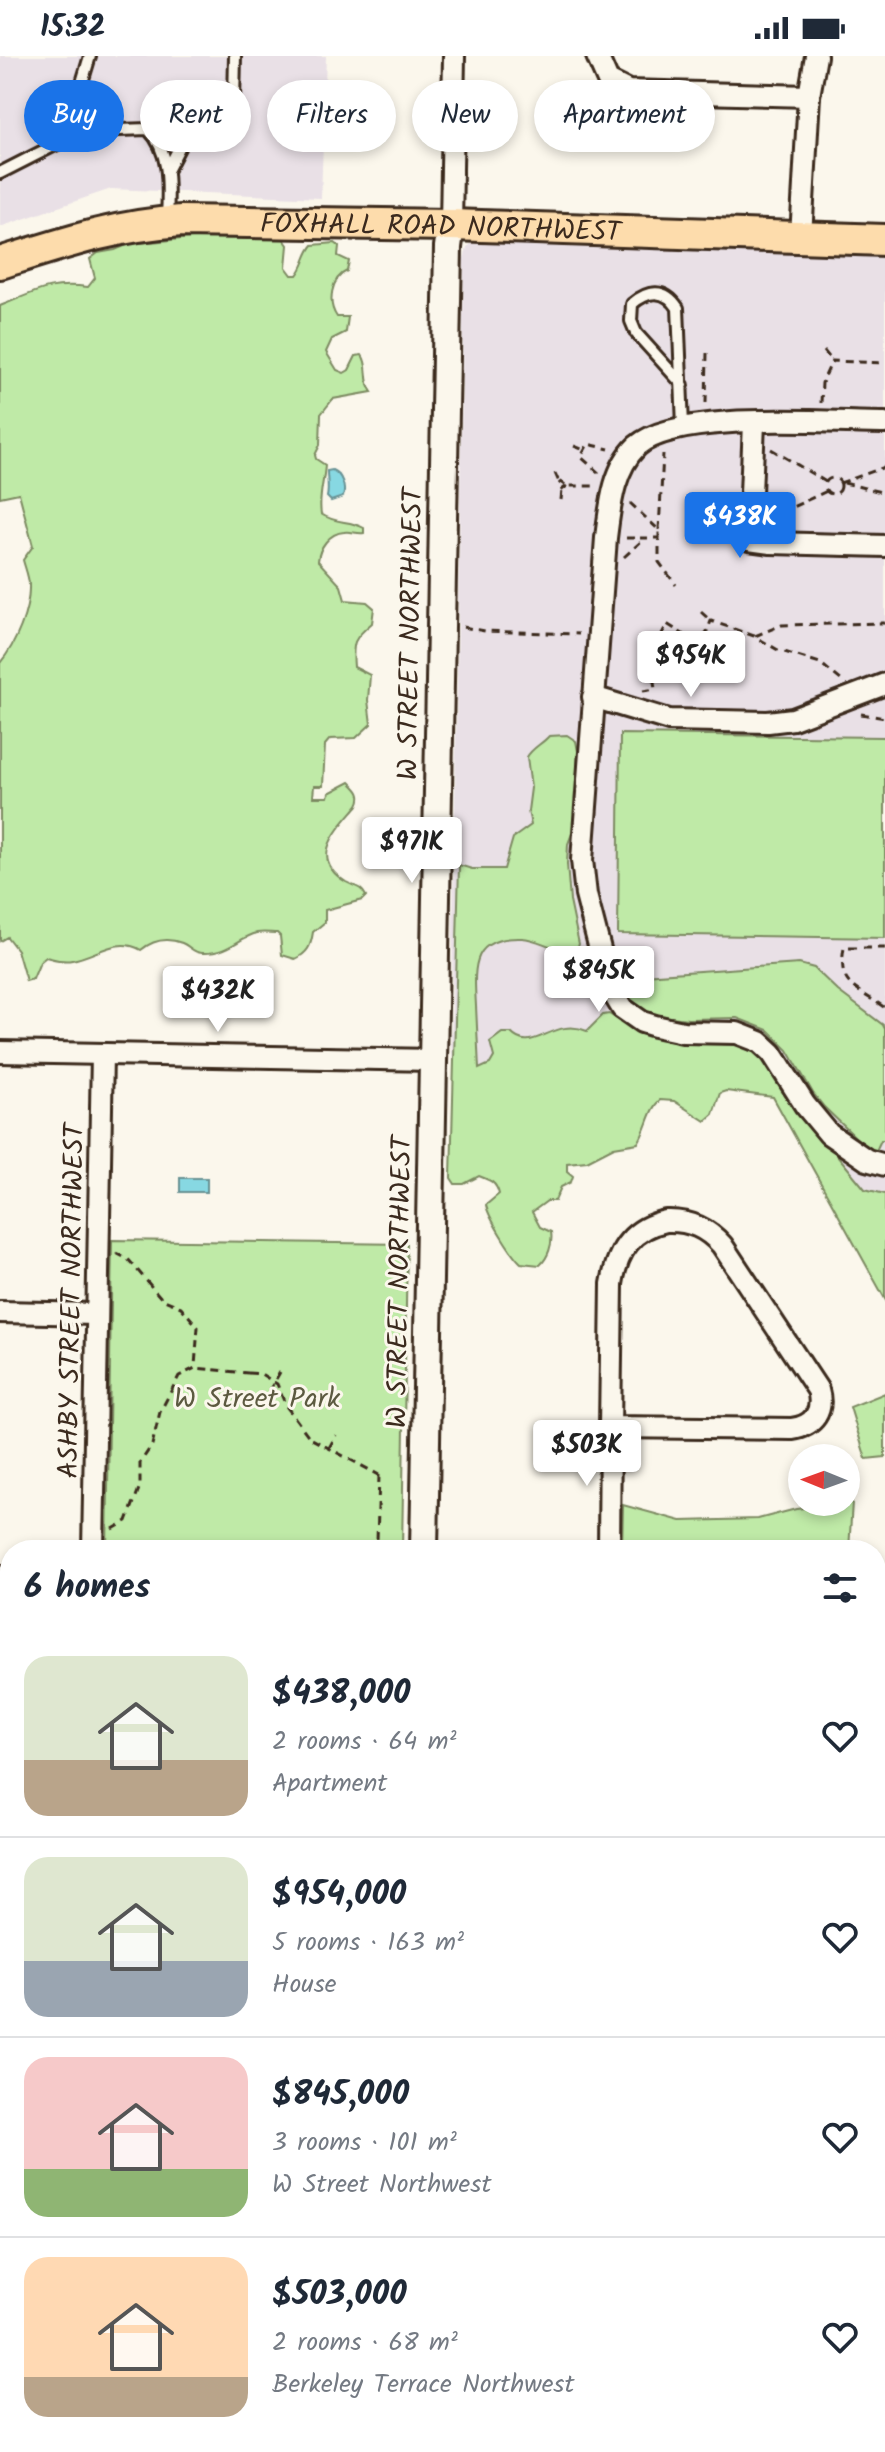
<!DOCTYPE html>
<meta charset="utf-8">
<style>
body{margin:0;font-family:Kalam,sans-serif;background:#f2f2f3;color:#1f2937;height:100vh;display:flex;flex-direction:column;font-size:30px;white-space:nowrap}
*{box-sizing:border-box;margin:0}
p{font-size:26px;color:#747a83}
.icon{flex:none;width:44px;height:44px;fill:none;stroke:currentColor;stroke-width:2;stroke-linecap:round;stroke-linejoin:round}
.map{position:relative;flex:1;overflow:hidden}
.side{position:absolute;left:0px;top:1484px;width:886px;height:912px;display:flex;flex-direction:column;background:#fff;border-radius:32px 32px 0 0;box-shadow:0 4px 12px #0003}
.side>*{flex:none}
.top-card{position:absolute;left:24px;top:24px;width:838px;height:72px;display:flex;gap:16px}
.needle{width:52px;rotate:271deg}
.fabs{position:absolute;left:788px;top:1388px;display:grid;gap:16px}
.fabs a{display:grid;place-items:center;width:72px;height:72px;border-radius:50%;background:#fff;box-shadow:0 4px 12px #0003;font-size:40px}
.price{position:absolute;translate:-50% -68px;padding:0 18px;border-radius:8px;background:#fff;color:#222;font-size:26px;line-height:52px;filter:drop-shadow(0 2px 4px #0008)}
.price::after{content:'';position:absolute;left:50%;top:48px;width:24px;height:18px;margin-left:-12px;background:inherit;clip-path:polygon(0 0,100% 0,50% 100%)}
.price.selected{background:#1a73e8;color:#fff}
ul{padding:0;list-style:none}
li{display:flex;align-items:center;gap:24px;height:200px;padding:0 24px}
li+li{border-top:2px solid #e0e1e3}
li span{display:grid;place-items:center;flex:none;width:224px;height:160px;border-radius:24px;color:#555}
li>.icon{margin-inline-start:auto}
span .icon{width:96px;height:96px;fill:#fffc;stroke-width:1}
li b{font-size:34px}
h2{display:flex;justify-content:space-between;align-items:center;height:96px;padding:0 24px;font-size:34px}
.chip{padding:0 28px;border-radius:36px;background:#fff;box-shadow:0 4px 12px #0003;font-size:28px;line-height:72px}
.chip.selected{background:#1a73e8;color:#fff}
.status{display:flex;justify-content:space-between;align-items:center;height:56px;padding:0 40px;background:#fff;direction:ltr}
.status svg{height:22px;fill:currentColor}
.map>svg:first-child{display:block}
</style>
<div class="status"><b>15:32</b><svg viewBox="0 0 49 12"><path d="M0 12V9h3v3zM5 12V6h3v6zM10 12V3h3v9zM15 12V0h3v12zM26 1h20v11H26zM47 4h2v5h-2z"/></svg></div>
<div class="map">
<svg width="885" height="2396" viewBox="0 0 885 2396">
<rect width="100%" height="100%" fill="#fbf7ec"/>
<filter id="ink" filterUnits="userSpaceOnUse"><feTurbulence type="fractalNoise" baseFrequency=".0125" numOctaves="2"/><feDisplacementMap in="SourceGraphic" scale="16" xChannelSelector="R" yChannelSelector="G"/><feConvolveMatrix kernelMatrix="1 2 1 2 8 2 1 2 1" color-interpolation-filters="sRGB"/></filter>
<g filter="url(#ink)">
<g fill="#e9e0e6">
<polygon points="0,0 326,0 321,142 111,133 0,171"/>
<polygon points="478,183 885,196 885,1177 778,1017 454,1012 451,989 464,203 467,191"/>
<polygon points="876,2033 885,2046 885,2093 876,2101"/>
<polygon points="876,2309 885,2315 885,2383 877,2396 828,2396 824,2386 876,2386"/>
</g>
<g fill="#bfeaa7" stroke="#7d8a62" stroke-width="2">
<path d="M192,182H283L288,189L286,211L292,219H297C305,210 305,198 313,189L335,187L339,190L338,200L349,205L347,215C331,222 327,247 337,261H348L346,276L332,283L326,296L337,314L344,317L349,314L356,300L362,299C370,310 363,324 372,336L333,343L321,358L320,389L315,399L316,403L325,409C324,426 318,441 321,458C338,469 348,463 364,472V477C357,478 351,475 344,476C329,477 319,492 318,505L341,530L345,544L367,546L374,552L372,567C353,583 352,586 354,611L370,619L368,644L371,668L356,682L330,683L325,689L323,730H314L313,741H328L329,737L350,726C357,733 364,738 358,749C339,772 306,802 346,826C355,831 361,830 366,840L362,844L325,854V866L313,876C311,890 308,897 295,903L282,899L280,880L277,877C271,877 263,876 257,877C238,882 229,897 204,897C194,898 190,890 182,887C166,881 153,884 141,894C117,880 96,900 72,904C62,906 54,903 46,901L40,906L33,923L26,925L17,894L7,881L0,885V607C16,588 30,554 29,529C29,521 25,512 23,504L33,490L19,437L0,441V250C36,236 48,226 88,231L95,222L90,203L98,197L115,194L129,188Z"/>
<polygon points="620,678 885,681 885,882 618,878"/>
<path d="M567,679L576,685L578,695L574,772L568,788L567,808L570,845L579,888L576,894C555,897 541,883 522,882C470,880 474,912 476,950C477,971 478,992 479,1013L490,1008L494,1001L490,986L502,977H511C533,1000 553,960 587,975L603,959L609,958L638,976L677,987L742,986L761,999L786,1037L865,1133L885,1138V1243L773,1041L726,1035L720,1037L713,1058L705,1065L674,1045L660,1044C649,1053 647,1073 638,1087L614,1091L587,1105L567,1107V1115L573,1120L571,1126L561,1131L555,1145H547L532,1156L540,1171L551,1176C553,1188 548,1202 540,1209L521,1207C511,1198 488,1160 486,1149L499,1138C496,1126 490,1124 479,1120L464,1128H455L451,1122L459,809L472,813H504L513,782L531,769L528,755L531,732L527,701C532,692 542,688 549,680Z"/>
<polygon points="799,908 814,912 838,935 883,969 885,973 885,1084 881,1084 874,1099 824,1051 813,1037 788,994 768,974 737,962 688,963 652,959 626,944 616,921"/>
<polygon points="112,1184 407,1188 402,1494 107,1494"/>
<polygon points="885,1337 885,1401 866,1403 850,1351"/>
<polygon points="852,1446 849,1494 622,1494 623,1449 681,1465 758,1463 796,1453"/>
<polygon points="0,1651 10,1653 10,1702 0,1698"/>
</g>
<g fill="#87d8e2" stroke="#699294" stroke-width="2">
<path d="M332,414C342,418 346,432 343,441L331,445L327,441C329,432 327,424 327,415Z"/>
<rect x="180" y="1122" width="27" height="14"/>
</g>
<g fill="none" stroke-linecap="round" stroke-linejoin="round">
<defs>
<g id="lane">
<polyline points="57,88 78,40 90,0"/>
<polyline points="168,113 183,84 225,70 234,46 235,0"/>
<path d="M0,117L57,88L91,75L148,73C172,97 168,133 167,164"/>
<path d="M683,329L636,277L631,265L632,248C648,234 665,232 678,252L683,370"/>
<polyline points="156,2386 167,2396"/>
</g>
<g id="street">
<polyline points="597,0 608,25 628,35 809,40"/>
<polyline points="451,169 454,0"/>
<polyline points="801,181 809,40 816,0"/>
<polyline points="754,367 749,484 771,487 885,490"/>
<path d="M885,367C829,367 677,354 637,390C613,413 610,451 606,482L582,804L586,839L610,932L622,952L642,966L655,970L683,976L737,977L760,986L772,997L805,1049L829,1078L867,1104L885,1109"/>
<polyline points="593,641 669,664 768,666 793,663 885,628"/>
<polyline points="0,996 434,1004"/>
<path d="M666,1165C690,1164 707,1172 722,1189L818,1334C824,1355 814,1370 792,1373L610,1371L612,1228C617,1195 632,1172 666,1165Z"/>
<polyline points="0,1256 97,1258"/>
<polyline points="93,1494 102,998"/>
<polyline points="609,1494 610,1371"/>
<polyline points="0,1520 10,1521"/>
<polyline points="876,1539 885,1539"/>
<polyline points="0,1817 10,1817"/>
<polyline points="876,2004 885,2018"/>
<polyline points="0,2110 10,2110"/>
<polyline points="76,2396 76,2386"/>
</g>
<g id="secondary">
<polyline points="424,1494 448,191 451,169"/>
<polyline points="876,2142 885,2132"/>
<polyline points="876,2209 885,2195"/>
<polyline points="411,2396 412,2386"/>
<polyline points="716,2396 722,2386"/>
<polyline points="761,2396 767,2386"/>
</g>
<g id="primary">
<path id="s1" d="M0,207C64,187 113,170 181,165L451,169L885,184"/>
</g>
</defs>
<use href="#lane" stroke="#3b2a1e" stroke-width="16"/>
<use href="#street" stroke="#3b2a1e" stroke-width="26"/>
<use href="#secondary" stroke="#3b2a1e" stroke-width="32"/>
<use href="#primary" stroke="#3b2a1e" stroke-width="36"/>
<g stroke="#3b2a1e" stroke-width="3" stroke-dasharray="8 6" stroke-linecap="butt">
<polyline points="824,295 832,305"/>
<polyline points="706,347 707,297"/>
<polyline points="821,347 822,327 832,305 885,307"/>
<polyline points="574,390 584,394"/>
<polyline points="771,393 826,426"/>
<polyline points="555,417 559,426"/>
<polyline points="599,417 581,401 588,388 609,393"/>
<circle cx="833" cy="430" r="8"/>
<polyline points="840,427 885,411"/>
<polyline points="844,427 885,437"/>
<polyline points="567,430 562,434 558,429 561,426 567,430 595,430"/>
<polyline points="561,444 562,434"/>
<polyline points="630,447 659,474 659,482"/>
<polyline points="770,465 786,454 827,435"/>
<polyline points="659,474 663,398"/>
<polyline points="626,482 659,482 659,506 676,529"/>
<polyline points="624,501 645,482"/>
<polyline points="701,556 711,565"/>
<polyline points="463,571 485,575 579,578"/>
<polyline points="755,580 782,569 885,567"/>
<polyline points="643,635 655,633 652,610 663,599 662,578 667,568 695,586 706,578 711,565 754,580 778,594 820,607 842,625"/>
<polyline points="861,658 885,662"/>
<path d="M885,892H844C837,932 856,931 885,952"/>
<polyline points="116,1197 128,1203 162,1243 181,1251 198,1271 195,1310"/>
<polyline points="269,1335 280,1316"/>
<polyline points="329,1392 336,1379"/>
<polyline points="379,1419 377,1485 388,1494"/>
<polyline points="113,1473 127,1465 140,1430 140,1407 152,1389 160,1356 179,1320 195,1312 248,1317"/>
</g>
<use href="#lane" stroke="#fbf7ec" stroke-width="10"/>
<use href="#street" stroke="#fbf7ec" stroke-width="20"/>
<use href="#secondary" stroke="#fbf7ec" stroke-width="26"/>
<use href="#primary" stroke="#fddcac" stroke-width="30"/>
<polyline stroke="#3b2a1e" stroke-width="3" stroke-dasharray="8 6" stroke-linecap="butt" points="248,1317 261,1318 277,1328 286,1350 310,1382 379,1419"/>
</g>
</g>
<g text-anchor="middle" stroke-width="6" stroke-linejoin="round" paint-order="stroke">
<g font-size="28" fill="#3b2a1e" stroke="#fbf7ec">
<text dy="10" stroke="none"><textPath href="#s1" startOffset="446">FOXHALL ROAD NORTHWEST</textPath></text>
<text transform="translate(409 578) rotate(-89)" y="10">W STREET NORTHWEST</text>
<text transform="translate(398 1226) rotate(-89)" y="10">W STREET NORTHWEST</text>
<text transform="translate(70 1245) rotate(-89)" y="10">ASHBY STREET NORTHWEST</text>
</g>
<g font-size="28" fill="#5c5a40" stroke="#fbf7ec">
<text x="257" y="1351">W Street Park</text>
</g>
</g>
</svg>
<div class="fabs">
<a><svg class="needle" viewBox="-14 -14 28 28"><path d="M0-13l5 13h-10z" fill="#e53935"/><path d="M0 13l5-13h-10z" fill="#747a83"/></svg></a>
</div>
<b class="price selected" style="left:740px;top:504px">$438K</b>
<b class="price" style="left:691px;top:643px">$954K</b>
<b class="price" style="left:412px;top:829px">$971K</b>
<b class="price" style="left:599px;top:958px">$845K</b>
<b class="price" style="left:218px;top:978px">$432K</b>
<b class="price" style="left:587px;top:1432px">$503K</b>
<div class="top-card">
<a class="chip selected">Buy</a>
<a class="chip">Rent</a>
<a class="chip">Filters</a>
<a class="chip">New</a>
<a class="chip">Apartment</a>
</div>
<section class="side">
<h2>6 homes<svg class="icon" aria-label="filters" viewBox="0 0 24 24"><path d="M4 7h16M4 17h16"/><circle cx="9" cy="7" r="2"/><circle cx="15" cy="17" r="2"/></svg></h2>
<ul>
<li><span style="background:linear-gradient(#dfe7d0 65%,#b9a48a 0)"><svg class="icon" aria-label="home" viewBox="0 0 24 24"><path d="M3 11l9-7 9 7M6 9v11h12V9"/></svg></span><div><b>$438,000</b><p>2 rooms · 64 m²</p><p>Apartment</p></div><svg class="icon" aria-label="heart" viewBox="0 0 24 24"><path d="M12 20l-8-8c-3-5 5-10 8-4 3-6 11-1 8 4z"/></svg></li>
<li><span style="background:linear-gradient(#dfe7d0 65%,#9aa5b1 0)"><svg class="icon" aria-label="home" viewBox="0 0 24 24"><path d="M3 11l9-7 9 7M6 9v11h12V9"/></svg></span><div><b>$954,000</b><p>5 rooms · 163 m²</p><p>House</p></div><svg class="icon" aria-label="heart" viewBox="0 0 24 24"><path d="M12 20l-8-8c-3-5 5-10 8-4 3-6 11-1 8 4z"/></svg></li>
<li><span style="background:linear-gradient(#f6c9c9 70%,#8fb573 0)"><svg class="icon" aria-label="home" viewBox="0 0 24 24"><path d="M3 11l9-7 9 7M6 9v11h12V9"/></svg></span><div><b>$845,000</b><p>3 rooms · 101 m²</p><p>W Street Northwest</p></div><svg class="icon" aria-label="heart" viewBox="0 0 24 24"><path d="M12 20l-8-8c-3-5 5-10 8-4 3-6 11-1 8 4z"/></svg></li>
<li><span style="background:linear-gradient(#ffd9b3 75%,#b9a48a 0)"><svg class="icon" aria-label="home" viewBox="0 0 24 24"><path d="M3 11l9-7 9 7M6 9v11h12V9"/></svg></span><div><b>$503,000</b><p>2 rooms · 68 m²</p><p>Berkeley Terrace Northwest</p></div><svg class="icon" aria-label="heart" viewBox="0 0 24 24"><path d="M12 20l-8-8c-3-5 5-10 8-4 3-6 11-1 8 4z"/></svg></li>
</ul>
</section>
</div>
